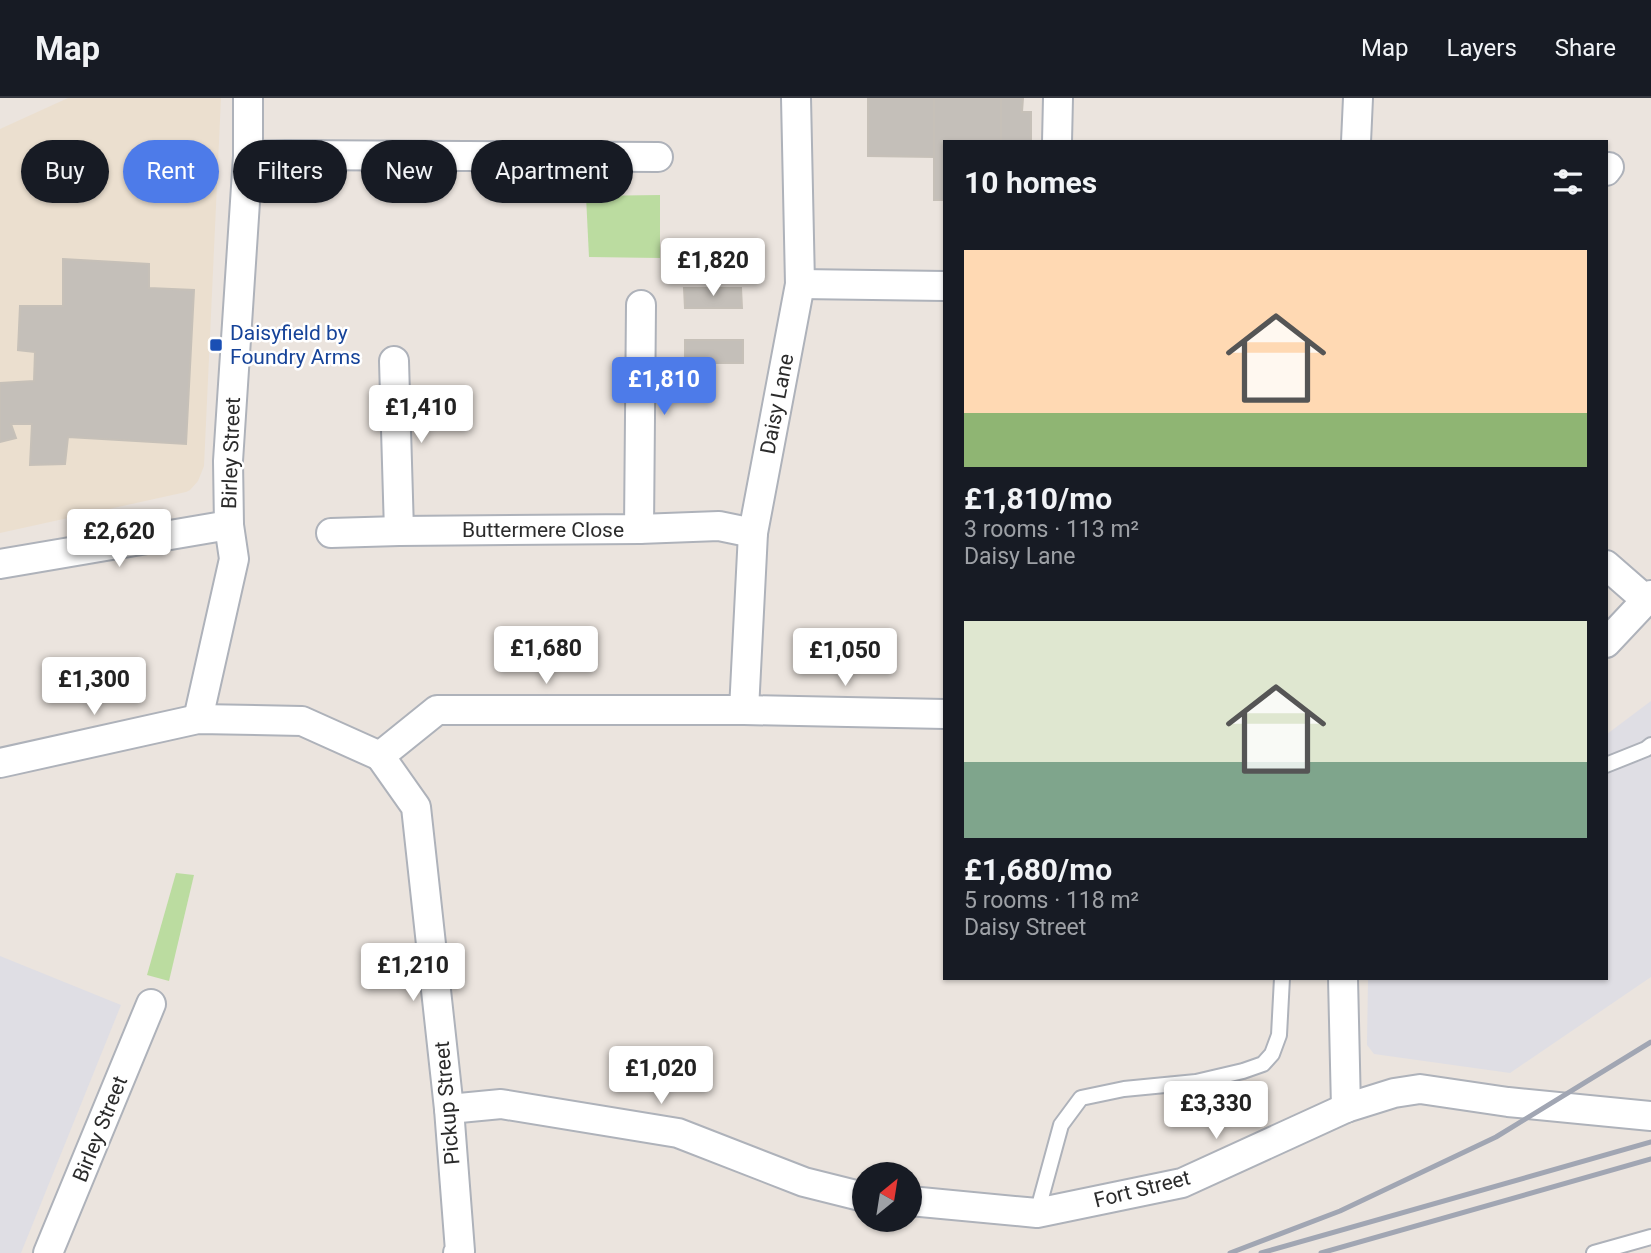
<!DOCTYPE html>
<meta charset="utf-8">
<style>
body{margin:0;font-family:Roboto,sans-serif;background:#242831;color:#f1f3f6;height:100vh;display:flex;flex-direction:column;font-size:26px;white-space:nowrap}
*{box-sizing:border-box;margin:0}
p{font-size:23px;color:#9ea1a6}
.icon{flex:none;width:38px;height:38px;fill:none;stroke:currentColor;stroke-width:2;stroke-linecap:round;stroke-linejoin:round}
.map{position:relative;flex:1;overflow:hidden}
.side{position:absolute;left:943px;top:42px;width:665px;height:840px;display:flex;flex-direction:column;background:#171b24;border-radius:0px;box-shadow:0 2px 5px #0004}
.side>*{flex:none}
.banner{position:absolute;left:21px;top:42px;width:665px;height:63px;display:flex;gap:14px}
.needle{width:46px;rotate:30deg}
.tools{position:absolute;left:852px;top:1064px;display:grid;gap:14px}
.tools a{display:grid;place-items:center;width:70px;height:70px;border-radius:50%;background:#171b24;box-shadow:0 2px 5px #0004;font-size:35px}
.price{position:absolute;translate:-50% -60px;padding:0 16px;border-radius:7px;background:#fff;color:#222;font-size:23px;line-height:46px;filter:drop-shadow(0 2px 4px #0008)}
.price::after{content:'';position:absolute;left:50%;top:42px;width:21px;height:16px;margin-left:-10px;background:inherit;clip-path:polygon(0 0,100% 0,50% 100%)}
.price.active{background:#4d7be9;color:#fff}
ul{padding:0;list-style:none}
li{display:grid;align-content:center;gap:14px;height:371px;padding:0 21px}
li span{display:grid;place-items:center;height:217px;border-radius:0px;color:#555}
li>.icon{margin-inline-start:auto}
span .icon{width:126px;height:126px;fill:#fffc;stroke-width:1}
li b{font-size:30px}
h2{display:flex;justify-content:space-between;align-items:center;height:84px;padding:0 21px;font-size:30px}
.tag{padding:0 24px;border-radius:32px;background:#171b24;box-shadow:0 2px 5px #0004;font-size:24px;line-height:63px}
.tag.active{background:#4d7be9;color:#fff}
header{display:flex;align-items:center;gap:42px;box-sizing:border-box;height:98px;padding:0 35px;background:#171b24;border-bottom:2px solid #363941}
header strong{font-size:33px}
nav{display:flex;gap:38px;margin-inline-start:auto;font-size:24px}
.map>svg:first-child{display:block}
</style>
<header>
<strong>Map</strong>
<nav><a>Map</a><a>Layers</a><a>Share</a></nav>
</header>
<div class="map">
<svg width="1651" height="1155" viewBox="0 0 1651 1155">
<rect width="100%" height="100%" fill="#ebe4de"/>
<g fill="#dfdee4">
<polygon points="1651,603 1651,879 1510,975 1374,956 1367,947 1368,880 1606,880 1607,636"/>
<polygon points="0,858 121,907 21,1155 0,1155"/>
</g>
<polygon fill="#ebdfcf" points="68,0 221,0 204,368 198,383 190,392 186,394 0,435 0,31"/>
<g fill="#bbdca0">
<polygon points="660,97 660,160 589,159 586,98"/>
<polygon points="176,775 194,777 169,883 147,877"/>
</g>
<g fill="#c4bfb9" stroke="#c6c0b8" stroke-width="2">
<polygon points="868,0 934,0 934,59 868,58"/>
<polygon points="934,0 1001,0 1001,44 945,44 945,102 934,102"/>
<polygon points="1001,0 1023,0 1022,14 1031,14 1031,44 1001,44"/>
<polygon points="63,161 149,166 149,190 194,192 186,346 68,339 65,366 30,367 32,326 11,326 16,340 0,344 0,285 34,283 35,254 18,252 20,208 63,208"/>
<polygon points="684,190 741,190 742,210 685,210"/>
<rect x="685" y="242" width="58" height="23"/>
</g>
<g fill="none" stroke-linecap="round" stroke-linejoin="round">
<defs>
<g id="service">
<polyline points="1606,667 1646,651 1651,647"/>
<polyline points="1037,1115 1061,1027 1081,1000 1124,991 1196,984 1243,973 1263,966 1272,956 1279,937 1282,880"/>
<polyline points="1594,1155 1651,1139"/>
</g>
<g id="minor">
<polyline points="1057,44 1058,0"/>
<polyline points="1356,44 1358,0"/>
<polyline points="248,58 286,57 658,59"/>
<polyline points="1606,73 1609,69"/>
<polyline points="800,186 945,188"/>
<polyline points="394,263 399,433"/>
<polyline points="639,431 641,207"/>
<polyline points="331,435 399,433 639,431 719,428 753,435"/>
<polyline points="0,466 229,427"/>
<polyline points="1606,467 1646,502"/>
<polyline points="1606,545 1651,497"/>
<polyline points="744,612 753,435 800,186 796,0"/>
<polyline points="198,621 234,461 229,427 228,363 248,58 248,0"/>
<polyline points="380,658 437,612 744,612 945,616"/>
<polyline points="380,658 416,709 449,1011 460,1153 458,1155"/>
<polyline points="0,665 198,621 302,623 380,658"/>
<polyline points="1343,880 1346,1010"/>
<polyline points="449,1011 501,1006 678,1035 804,1084 864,1099"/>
<polyline points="910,1103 1037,1115 1182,1085 1346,1010 1394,995 1420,991 1508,1004 1651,1018"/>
<polyline points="48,1155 151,906"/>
</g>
</defs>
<use href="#service" stroke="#aeb2ba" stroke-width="18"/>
<use href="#minor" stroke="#aeb2ba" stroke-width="32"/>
<use href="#service" stroke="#fff" stroke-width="14"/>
<use href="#minor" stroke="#fff" stroke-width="28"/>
<g stroke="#a1a6b3" stroke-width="5">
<polyline points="1230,1155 1340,1113 1496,1039 1651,944"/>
<polyline points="1261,1155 1651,1044"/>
<polyline points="1321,1155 1651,1061"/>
</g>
</g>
<rect fill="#1a4fb4" stroke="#fff" stroke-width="2.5" x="209" y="240" width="14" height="14" rx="3.5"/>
<g text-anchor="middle" stroke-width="5" stroke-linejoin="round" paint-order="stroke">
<g font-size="21" fill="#164399" stroke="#fff" text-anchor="start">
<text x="230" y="242">Daisyfield by<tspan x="230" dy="24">Foundry Arms</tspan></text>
</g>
<g font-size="21" fill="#2b2b2b" stroke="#fff">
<text transform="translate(777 306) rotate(-79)" y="7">Daisy Lane</text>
<text transform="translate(231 355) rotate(-88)" y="7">Birley Street</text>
<text x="543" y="439">Buttermere Close</text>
<text transform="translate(447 1005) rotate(-95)" y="7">Pickup Street</text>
<text transform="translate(100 1031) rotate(-68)" y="7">Birley Street</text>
<text transform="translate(1142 1091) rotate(-14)" y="7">Fort Street</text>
</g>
</g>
</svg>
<div class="tools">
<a><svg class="needle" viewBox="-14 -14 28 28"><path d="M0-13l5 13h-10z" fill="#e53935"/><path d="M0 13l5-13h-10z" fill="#9ea1a6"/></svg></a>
</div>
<b class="price" style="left:713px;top:200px">£1,820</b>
<b class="price active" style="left:664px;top:319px">£1,810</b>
<b class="price" style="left:421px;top:347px">£1,410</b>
<b class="price" style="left:119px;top:471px">£2,620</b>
<b class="price" style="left:546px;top:588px">£1,680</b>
<b class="price" style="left:845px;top:590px">£1,050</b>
<b class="price" style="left:94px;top:619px">£1,300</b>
<b class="price" style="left:413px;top:905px">£1,210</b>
<b class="price" style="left:661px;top:1008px">£1,020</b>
<b class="price" style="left:1216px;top:1043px">£3,330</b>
<div class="banner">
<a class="tag">Buy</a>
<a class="tag active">Rent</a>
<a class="tag">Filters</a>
<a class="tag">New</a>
<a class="tag">Apartment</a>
</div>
<section class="side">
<h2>10 homes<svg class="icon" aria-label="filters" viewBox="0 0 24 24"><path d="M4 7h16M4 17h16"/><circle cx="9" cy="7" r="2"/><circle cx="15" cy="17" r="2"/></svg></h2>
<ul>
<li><span style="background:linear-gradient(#ffd9b3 75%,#8fb573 0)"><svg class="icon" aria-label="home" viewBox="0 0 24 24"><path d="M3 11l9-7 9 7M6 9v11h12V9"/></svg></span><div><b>£1,810/mo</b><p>3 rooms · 113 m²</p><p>Daisy Lane</p></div></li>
<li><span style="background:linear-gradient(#dfe7d0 65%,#7fa58c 0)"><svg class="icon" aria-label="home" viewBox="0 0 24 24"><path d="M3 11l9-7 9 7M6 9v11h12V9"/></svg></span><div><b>£1,680/mo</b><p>5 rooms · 118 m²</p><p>Daisy Street</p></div></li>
</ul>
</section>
</div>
